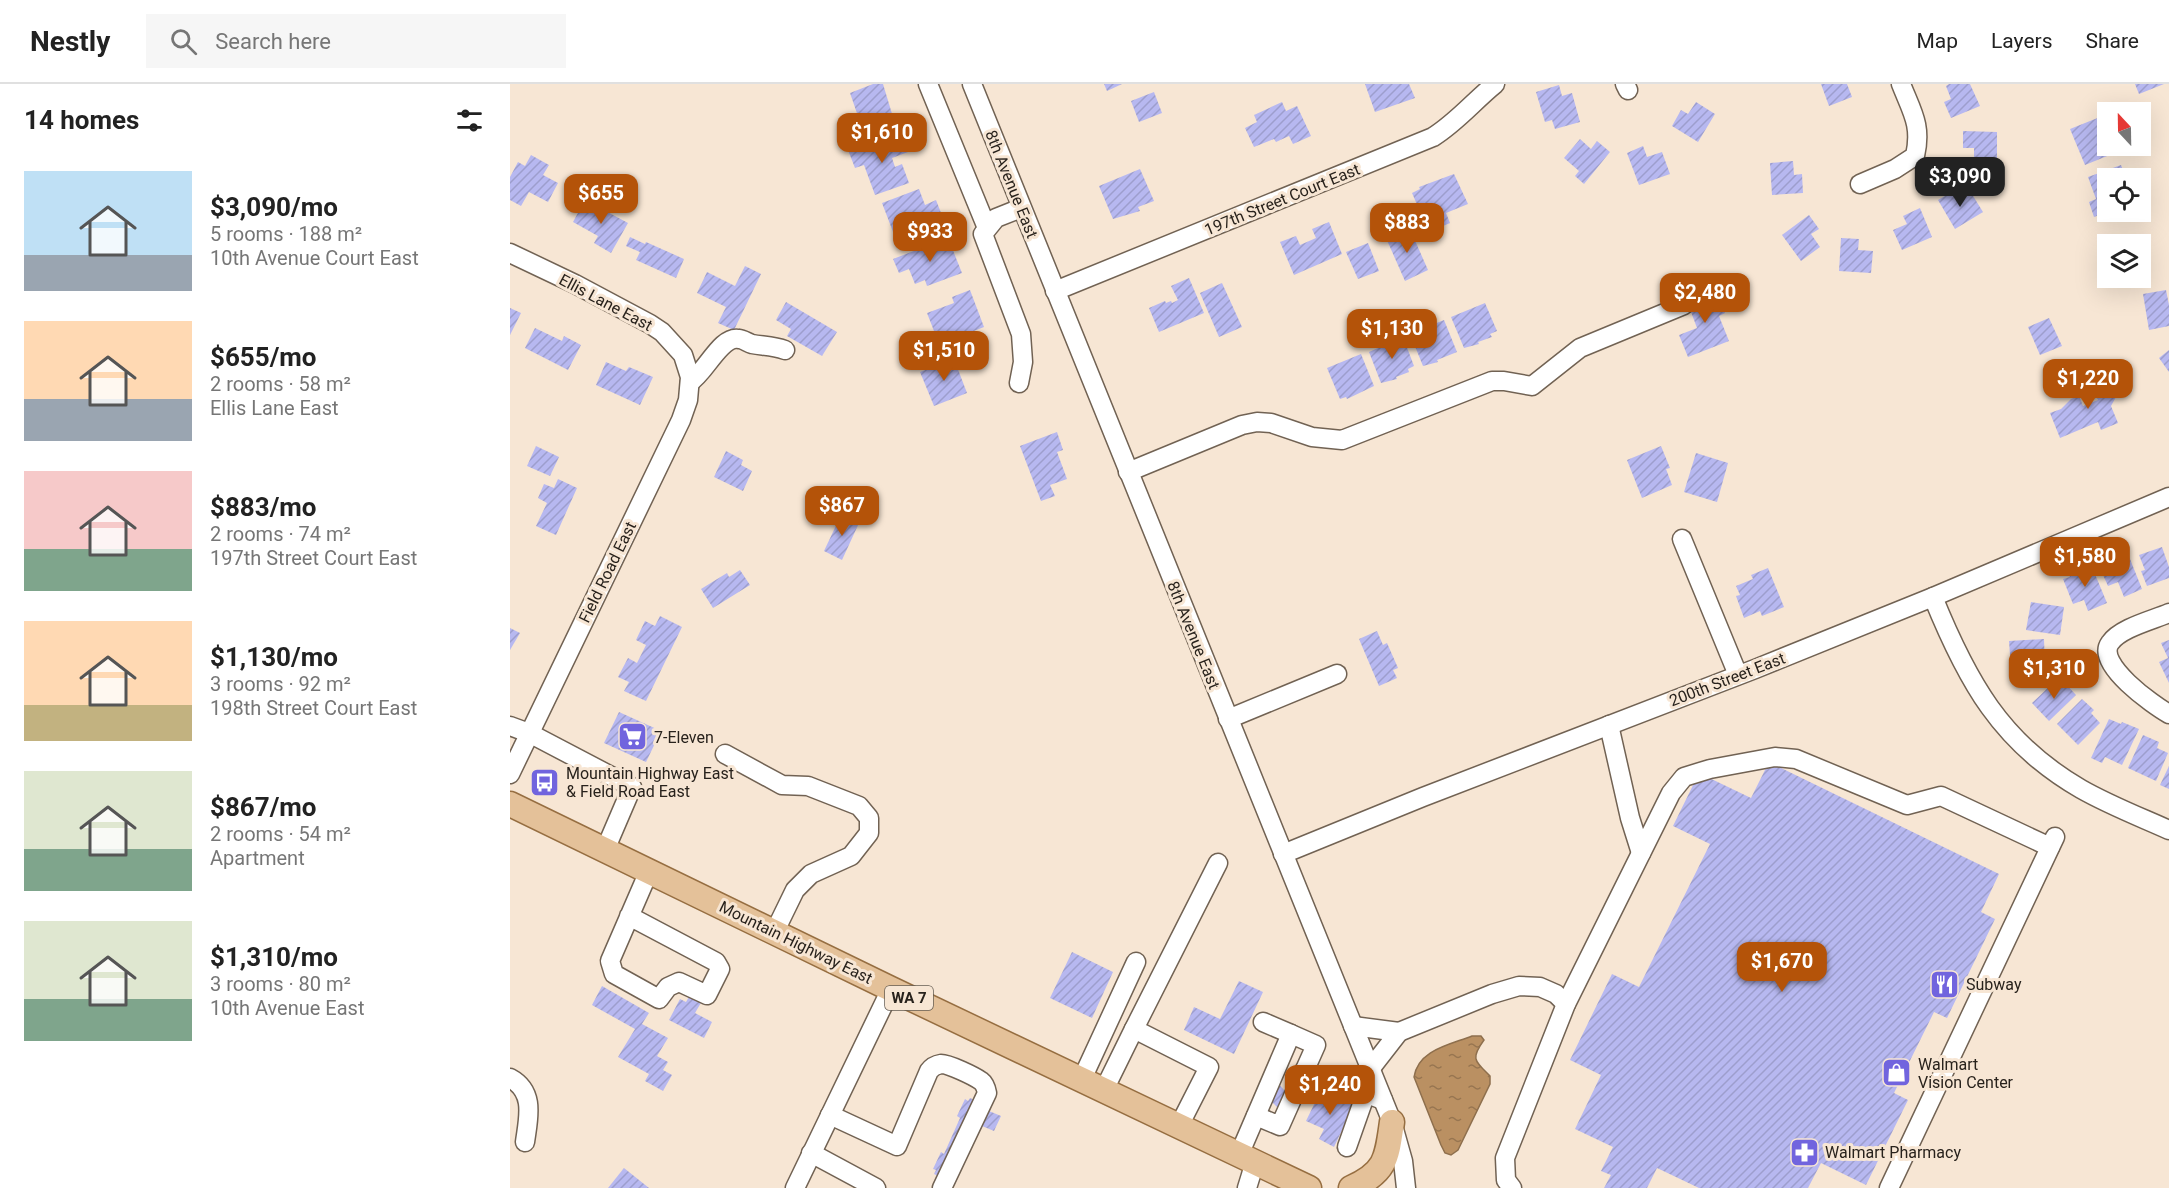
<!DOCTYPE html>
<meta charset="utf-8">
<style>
body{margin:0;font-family:Roboto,sans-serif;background:#f6f6f6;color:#222;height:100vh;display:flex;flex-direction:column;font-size:22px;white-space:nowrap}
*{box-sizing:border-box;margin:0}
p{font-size:20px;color:#767676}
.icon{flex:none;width:33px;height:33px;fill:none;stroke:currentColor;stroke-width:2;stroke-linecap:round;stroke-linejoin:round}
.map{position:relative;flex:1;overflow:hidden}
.details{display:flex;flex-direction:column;background:#fff;width:510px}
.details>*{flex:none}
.needle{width:39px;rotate:338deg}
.buttons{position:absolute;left:1587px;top:18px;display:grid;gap:12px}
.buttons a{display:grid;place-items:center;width:54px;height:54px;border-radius:0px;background:#fff;box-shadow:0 6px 24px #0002;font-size:30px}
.price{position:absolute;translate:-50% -51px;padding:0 14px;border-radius:12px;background:#b45309;color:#fff;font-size:20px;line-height:39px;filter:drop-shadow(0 2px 3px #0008)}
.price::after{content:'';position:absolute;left:50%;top:36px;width:18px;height:14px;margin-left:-9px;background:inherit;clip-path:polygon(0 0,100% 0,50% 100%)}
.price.current{background:#222;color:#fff}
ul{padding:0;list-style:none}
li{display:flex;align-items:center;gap:18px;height:150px;padding:0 24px}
li span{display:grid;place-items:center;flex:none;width:168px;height:120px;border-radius:0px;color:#555}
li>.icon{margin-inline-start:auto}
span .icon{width:72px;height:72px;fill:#fffc;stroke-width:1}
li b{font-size:26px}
h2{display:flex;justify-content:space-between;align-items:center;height:72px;padding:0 24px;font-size:26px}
header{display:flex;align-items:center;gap:36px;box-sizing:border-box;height:84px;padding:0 30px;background:#fff;border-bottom:2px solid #e0e0e0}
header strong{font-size:28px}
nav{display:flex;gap:33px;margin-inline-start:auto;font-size:21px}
.search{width:420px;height:54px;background:#f6f6f6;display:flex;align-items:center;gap:15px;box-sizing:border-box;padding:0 21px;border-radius:0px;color:#767676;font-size:22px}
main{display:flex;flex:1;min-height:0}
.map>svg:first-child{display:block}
</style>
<header>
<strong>Nestly</strong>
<div class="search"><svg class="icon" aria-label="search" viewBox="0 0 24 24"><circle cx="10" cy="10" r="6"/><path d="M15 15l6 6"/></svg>Search here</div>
<nav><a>Map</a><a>Layers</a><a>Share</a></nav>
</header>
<main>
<section class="details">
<h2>14 homes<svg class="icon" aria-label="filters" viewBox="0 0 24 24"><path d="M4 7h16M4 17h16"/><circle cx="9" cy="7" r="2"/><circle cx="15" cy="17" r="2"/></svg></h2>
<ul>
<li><span style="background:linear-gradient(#bfe0f5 70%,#9aa5b1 0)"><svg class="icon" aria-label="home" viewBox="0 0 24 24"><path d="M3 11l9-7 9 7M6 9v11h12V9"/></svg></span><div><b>$3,090/mo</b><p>5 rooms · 188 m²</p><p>10th Avenue Court East</p></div></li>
<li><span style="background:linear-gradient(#ffd9b3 65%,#9aa5b1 0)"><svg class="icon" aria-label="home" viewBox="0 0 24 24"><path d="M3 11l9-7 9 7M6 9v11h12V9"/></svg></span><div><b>$655/mo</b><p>2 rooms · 58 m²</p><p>Ellis Lane East</p></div></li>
<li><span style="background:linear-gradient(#f6c9c9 65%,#7fa58c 0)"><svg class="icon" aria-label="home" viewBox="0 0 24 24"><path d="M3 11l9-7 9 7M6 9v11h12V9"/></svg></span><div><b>$883/mo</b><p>2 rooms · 74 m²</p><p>197th Street Court East</p></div></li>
<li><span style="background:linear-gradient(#ffd9b3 70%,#c2b280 0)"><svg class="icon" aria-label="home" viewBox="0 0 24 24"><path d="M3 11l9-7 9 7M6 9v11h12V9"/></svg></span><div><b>$1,130/mo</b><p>3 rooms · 92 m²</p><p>198th Street Court East</p></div></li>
<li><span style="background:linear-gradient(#dfe7d0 65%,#7fa58c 0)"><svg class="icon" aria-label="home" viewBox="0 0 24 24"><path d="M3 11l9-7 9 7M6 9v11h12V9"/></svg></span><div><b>$867/mo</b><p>2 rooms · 54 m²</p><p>Apartment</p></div></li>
<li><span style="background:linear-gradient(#dfe7d0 65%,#7fa58c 0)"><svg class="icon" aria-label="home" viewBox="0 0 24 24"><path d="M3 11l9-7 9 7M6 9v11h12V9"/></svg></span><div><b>$1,310/mo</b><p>3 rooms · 80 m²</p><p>10th Avenue East</p></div></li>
</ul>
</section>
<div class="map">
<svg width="1659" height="1104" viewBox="0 0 1659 1104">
<defs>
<pattern id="water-ripples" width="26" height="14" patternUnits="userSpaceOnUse" patternTransform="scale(1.5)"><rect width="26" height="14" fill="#ba9062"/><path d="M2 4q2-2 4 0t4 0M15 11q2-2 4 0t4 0" fill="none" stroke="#977550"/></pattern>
<pattern id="building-hatch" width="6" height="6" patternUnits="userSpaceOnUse" patternTransform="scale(1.5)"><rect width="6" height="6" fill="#b7b8f0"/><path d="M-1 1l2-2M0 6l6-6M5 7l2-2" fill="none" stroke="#9d9ecd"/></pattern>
</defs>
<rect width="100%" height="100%" fill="#f7e6d4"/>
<path fill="url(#water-ripples)" stroke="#8e6f4d" stroke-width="1.5" d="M962,952H971L974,956C960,975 965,977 980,992V1000L948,1066L941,1071L935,1069L931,1061L904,993C908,966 939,961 962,952Z"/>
<g fill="url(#building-hatch)">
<polygon points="363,0 373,0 386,43 349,56 343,41 350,38 340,9"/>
<polygon points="594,0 612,0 597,7"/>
<polygon points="855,0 899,0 905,14 865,28"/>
<polygon points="1311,0 1337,0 1342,13 1319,22"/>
<polygon points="1439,0 1460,0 1470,22 1441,34 1434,18 1441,15 1436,2"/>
<polygon points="1625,0 1654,0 1629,10"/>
<polygon points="1049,1 1052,12 1062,9 1070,38 1045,45 1042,36 1035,38 1026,8"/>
<polygon points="644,8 652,29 629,38 621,17"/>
<polygon points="772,18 776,27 787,22 801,52 783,60 779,52 766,58 764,55 744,63 735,44 747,38 744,31"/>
<polygon points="1186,18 1205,30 1188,58 1162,42 1171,26 1178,30"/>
<polygon points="1590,33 1598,48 1594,50 1598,54 1598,62 1605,62 1607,68 1575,81 1560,45"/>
<polygon points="1453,47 1487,48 1487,82 1464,81 1464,64 1453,64"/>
<polygon points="391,50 398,68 382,74 385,83 392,80 399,99 365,111 354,81 345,84 338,66 347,63 348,66"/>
<polygon points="1070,55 1081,65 1087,57 1100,68 1074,100 1065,92 1069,87 1054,74"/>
<polygon points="1133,62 1137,73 1152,68 1160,90 1129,101 1117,69"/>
<polygon points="21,71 39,81 33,91 48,99 38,118 19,108 11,122 0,116 0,93 8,78 15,82"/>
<polygon points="1283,77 1284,91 1292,90 1293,109 1262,111 1260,79"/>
<polygon points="1611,81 1616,94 1598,94 1598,128 1584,133 1579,118 1586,115 1578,93"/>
<polygon points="630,85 644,117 628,123 630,127 603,135 589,102"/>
<polygon points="944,90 958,120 936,129 940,139 919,148 902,109 910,105 909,103"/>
<polygon points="409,105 415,121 426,116 433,134 385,153 372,119"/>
<polygon points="1460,107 1473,128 1445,145 1428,116 1442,108 1446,115"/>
<polygon points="75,116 118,139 101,169 84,159 88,152 63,138"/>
<polygon points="1410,124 1422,153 1392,166 1383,146 1397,140 1393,132"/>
<polygon points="1299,131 1309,145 1301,150 1310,163 1291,177 1272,151"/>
<polygon points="819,138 832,170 784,191 770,158 786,152 790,161 806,154 802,145"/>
<polygon points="899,143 918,186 895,197 876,154"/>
<polygon points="120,153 135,160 136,158 174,175 166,194 126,176 130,168 116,162"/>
<polygon points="438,154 452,189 417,202 415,196 405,200 399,185 389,189 383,175"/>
<polygon points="1331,154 1349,155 1348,166 1363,167 1361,189 1329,187"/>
<polygon points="858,159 869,187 848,195 836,168"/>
<polygon points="235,182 251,190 224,246 208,239 216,223 187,209 197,188 225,202"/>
<polygon points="679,194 694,229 649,248 639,224 655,217 656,219 661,217 662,219 668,216 661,202"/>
<polygon points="712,199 732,243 709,253 690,209"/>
<polygon points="1205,205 1215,229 1209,232 1219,257 1178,273 1169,251 1187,244 1177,217"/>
<polygon points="460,206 474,243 418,265 413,251 424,247 417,229 444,219 442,213"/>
<polygon points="1656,206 1659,221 1659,242 1639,246 1633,210"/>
<polygon points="276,218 327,248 312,272 277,252 281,245 266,236"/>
<polygon points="975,219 987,247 980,250 982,253 968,258 969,260 954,264 941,233"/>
<polygon points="0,224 11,229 0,251"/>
<polygon points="1539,234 1552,262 1530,271 1518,243"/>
<polygon points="934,236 947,268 927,276 928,278 913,282 900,250"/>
<polygon points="25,244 52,257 54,252 71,261 58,286 15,264"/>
<polygon points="893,253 904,282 898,285 899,288 886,293 887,295 871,299 859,268"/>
<polygon points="1659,266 1659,288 1649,274"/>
<polygon points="851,270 864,302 837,315 836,313 830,315 817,284"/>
<polygon points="444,275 457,309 424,322 410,288"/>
<polygon points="96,278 116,287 119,283 143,293 130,321 86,301"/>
<polygon points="1589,292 1611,304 1601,322 1608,339 1591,346 1588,338 1550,354 1540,329 1551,325 1561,315 1569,312 1573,322 1588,316 1582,304"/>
<polygon points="547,348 553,366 547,368 557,395 540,401 545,412 531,417 510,362"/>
<polygon points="26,362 49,373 40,392 17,382"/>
<polygon points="1151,362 1160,384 1156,385 1162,401 1132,414 1117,376"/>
<polygon points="216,367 233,376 231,381 242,387 233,407 204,393"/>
<polygon points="1186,369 1218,379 1207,418 1174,408"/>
<polygon points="48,395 67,404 46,451 26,442 37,419 28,414 34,400 44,404"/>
<polygon points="331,431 349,439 332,476 314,467"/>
<polygon points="1652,463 1659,483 1659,494 1637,502 1631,487 1635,486 1629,471"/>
<polygon points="1618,470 1632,505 1614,513 1608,498 1598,502 1589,482"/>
<polygon points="1565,481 1568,489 1582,483 1597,519 1578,527 1574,516 1563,520 1553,495 1560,493 1556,485"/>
<polygon points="1258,484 1274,523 1252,532 1250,527 1234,534 1226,512 1230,511 1226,502 1243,495 1241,491"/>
<polygon points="230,486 240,501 203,524 191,505 217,489 219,493"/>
<polygon points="1521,518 1554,523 1550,551 1516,546"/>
<polygon points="150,532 172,543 136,617 114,607 119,598 108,593 118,574 127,579 136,561 126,556 135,537 145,542"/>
<polygon points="0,544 10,549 0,566"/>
<polygon points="867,547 873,561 877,559 888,584 883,586 887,594 869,602 849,555"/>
<polygon points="1534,555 1535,583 1501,585 1499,557"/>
<polygon points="1659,556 1659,599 1649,578 1658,574 1651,559"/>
<polygon points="1553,597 1566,611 1539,637 1522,619 1540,602 1544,606"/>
<polygon points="1572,615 1584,626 1581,629 1590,639 1568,661 1547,640"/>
<polygon points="109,628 151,647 136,678 94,659"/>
<polygon points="1599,635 1611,640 1612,638 1629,645 1612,681 1595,673 1592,679 1581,674"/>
<polygon points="1633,651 1649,658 1647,664 1658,669 1646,697 1618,684"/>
<polygon points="1259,678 1489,790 1471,828 1485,835 1437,934 1424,928 1384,1009 1398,1016 1356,1101 1311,1079 1298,1104 1189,1104 1147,1084 1137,1104 1094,1104 1101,1091 1091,1087 1103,1063 1065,1045 1091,991 1060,976 1102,890 1129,903 1200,760 1163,742 1189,689 1241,714"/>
<polygon points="1659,682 1659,705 1650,701"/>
<polygon points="562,868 603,888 582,934 540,914"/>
<polygon points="729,897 753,908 724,970 674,946 684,923 710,935"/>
<polygon points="92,902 139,929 132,940 158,954 147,972 158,978 153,986 162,991 153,1007 135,997 139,990 108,973 125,945 82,921"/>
<polygon points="180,911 192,917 185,929 202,938 194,954 159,936 170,915 176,918"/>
<polygon points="768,999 780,1013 768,1024 755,1011"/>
<polygon points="811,1006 844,1021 824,1063 809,1055 814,1045 796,1037"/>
<polygon points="460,1014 481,1023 479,1027 491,1032 484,1047 472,1042 445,1100 424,1090 426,1086 423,1085 431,1068 434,1070 450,1034 447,1032 455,1015 458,1017"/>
<polygon points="114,1084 139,1104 98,1104"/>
</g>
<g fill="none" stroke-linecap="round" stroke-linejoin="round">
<defs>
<g id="minor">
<polyline points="418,0 477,144"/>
<polyline points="462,0 882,1038 893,1077 896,1104"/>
<polyline points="1115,0 1118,6"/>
<path d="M1350,100L1385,85L1405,72C1412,41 1402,28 1391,0"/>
<polyline points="0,169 65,200 140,240 152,248 173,271 180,293 178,316 171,336 0,690"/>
<path d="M545,207L923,53C947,38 964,17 985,0"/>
<path d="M180,298C196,288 211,251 229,255C233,255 238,259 242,260C254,262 264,262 275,266"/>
<polyline points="509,299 513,278 511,250 473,150 486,134 511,124"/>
<polyline points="618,388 732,341 747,338 761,339 802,353 832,356 982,297 994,297 1022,302 1070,264 1174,221"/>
<polyline points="1172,455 1228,591"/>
<path d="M1423,513C1457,597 1491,659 1571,705C1599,721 1630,733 1659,746"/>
<path d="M1659,529C1643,536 1610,544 1600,559C1585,580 1643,621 1659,630"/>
<polyline points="718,635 827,590"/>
<polyline points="1099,641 1120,734 1131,769"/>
<polyline points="0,642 19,649 122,703 95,766"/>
<polyline points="215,670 272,701 298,702 349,722 359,734 359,749 341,772 301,790 285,806 265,847"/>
<polyline points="773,770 913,713 1245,585 1423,513 1659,413"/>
<polyline points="119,832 206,878 210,885 197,911 169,898 158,903 149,915 104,890 100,877 139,787"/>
<polyline points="843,942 889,948"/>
<polyline points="861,984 889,948 982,910 1009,902 1030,903 1046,910 1056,920"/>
<polyline points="794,987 873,1016"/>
<path d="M0,994C26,1008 18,1035 15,1058"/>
<polyline points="572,995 626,878"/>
<polyline points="594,1006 624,945"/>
<path d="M320,1031L387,1062L419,987C422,983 425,981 431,980C439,980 464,992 471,997C475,1000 476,1004 477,1009L432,1104"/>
<polyline points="746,1032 770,1042 806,961 781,950"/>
<polyline points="669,1042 699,983 624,945 708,779"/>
<polyline points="837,1063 856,1009"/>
<polyline points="301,1069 366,1104"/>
<polyline points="729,1071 781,950 753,938"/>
<polyline points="285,1104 381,905"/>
<polyline points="737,1104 745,1078"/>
<polyline points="1002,1104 996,1096 995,1074 1056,920 1161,709 1174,693 1200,685 1265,673 1286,675 1397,721 1431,712 1540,763"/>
<polyline points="1379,1104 1545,753"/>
</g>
<g id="major">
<polyline points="0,720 381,905 799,1104"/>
<path d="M841,1104C877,1088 877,1073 882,1038"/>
</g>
</defs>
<use href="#minor" stroke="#716253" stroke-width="21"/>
<use href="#major" stroke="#966e41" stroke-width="27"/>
<use href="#minor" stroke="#fff" stroke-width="18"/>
<use href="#major" stroke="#e4c199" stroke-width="24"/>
</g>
<defs>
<symbol id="supermarket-square" viewBox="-11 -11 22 22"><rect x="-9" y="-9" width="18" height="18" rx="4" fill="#7164de" stroke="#f7e6d4"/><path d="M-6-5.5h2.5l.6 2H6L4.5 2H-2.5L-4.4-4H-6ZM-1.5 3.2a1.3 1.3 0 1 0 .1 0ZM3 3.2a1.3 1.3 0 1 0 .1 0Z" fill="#fff"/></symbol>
<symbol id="bus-square" viewBox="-11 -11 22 22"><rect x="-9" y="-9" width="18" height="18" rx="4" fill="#7164de" stroke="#f7e6d4"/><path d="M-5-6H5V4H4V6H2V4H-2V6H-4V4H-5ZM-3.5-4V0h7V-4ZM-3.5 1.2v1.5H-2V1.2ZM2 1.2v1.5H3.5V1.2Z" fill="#fff"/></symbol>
<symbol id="restaurant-square" viewBox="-11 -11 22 22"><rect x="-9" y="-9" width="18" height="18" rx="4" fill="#7164de" stroke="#f7e6d4"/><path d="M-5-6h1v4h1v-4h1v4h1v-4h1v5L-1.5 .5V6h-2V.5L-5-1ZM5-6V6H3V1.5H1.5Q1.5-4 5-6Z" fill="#fff"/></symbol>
<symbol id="shop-square" viewBox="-11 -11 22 22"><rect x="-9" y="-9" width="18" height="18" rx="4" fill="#7164de" stroke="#f7e6d4"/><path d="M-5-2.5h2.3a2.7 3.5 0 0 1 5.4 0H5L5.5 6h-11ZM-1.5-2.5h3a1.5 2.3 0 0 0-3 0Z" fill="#fff"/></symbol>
<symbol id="pharmacy-square" viewBox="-11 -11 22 22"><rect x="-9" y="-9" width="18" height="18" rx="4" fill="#7164de" stroke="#f7e6d4"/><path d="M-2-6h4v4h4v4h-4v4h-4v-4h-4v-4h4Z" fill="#fff"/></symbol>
</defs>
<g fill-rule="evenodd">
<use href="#supermarket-square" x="106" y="636" width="33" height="33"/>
<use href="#bus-square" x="18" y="682" width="33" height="33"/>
<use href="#restaurant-square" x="1418" y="884" width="33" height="33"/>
<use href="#shop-square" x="1370" y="972" width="33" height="33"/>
<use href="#pharmacy-square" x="1278" y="1052" width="33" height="33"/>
</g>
<g text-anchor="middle" stroke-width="6" stroke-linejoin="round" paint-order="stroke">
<rect fill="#f7e6d4" stroke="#665d53" stroke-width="1.5" x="375" y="902" width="48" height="24" rx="4.5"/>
<g font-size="15" font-weight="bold" fill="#28221c">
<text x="399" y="919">WA 7</text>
</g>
<g font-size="16" fill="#28221c" stroke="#f7e6d4">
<text transform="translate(502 100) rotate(68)" y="6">8th Avenue East</text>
<text transform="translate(772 115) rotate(-22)" y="6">197th Street Court East</text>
<text transform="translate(96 218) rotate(28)" y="6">Ellis Lane East</text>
<text transform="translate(97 488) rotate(-64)" y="6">Field Road East</text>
<text transform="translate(684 551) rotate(68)" y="6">8th Avenue East</text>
<text transform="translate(1217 595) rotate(-21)" y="6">200th Street East</text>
<text transform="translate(286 858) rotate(26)" y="6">Mountain Highway East</text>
</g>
<g font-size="16" fill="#28221c" stroke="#f7e6d4" text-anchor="start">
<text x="144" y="659">7-Eleven</text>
<text x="56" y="695">Mountain Highway East<tspan x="56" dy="18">&amp; Field Road East</tspan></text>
<text x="1456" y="906">Subway</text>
<text x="1408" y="986">Walmart<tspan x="1408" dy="18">Vision Center</tspan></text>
<text x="1315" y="1074">Walmart Pharmacy</text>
</g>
</g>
</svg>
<div class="buttons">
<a><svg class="needle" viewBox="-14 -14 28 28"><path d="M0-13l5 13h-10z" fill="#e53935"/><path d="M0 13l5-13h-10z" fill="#767676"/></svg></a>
<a><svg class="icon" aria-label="locate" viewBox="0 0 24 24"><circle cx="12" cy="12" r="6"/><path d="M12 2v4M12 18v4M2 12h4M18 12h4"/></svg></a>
<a><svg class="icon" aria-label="layers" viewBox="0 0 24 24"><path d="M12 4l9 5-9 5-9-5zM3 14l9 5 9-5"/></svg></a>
</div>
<b class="price" style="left:372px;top:80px">$1,610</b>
<b class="price current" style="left:1450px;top:124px">$3,090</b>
<b class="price" style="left:91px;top:141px">$655</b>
<b class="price" style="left:897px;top:170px">$883</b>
<b class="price" style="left:420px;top:179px">$933</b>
<b class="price" style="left:1195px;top:240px">$2,480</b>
<b class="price" style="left:882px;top:276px">$1,130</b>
<b class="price" style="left:434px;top:298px">$1,510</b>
<b class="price" style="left:1578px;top:326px">$1,220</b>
<b class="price" style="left:332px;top:453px">$867</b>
<b class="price" style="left:1575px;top:504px">$1,580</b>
<b class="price" style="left:1544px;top:616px">$1,310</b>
<b class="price" style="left:1272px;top:909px">$1,670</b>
<b class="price" style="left:820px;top:1032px">$1,240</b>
</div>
</main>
